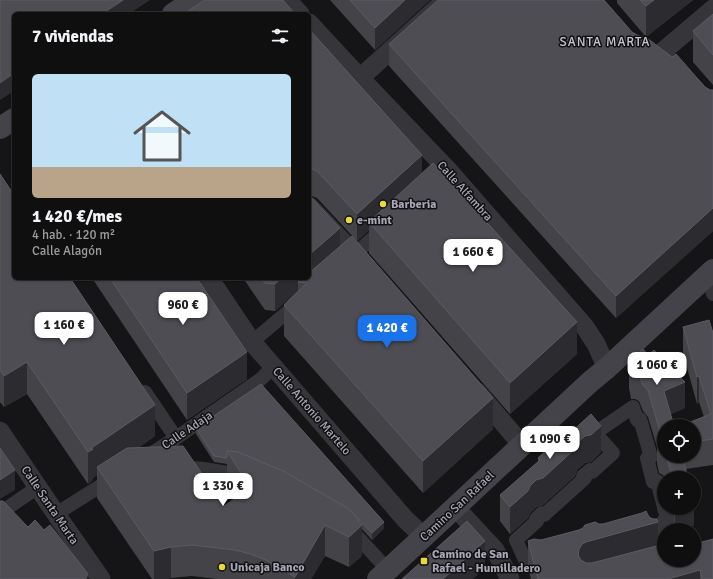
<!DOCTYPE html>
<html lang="es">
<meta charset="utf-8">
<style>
body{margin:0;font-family:Signika,sans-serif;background:#191819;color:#f1f3f6;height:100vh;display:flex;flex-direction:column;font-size:15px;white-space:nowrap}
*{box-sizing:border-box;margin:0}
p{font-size:13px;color:#9c9c9f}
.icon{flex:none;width:22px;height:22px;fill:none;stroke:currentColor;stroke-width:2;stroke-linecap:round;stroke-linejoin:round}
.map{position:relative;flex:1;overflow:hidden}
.drawer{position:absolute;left:12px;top:12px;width:299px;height:268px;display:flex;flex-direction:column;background:#100f10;border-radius:6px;box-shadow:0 1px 3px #0004,0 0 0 1px #302f30}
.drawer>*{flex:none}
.tools{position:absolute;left:657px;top:419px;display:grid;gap:8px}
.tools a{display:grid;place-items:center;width:44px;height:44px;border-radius:50%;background:#100f10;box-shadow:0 1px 3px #0004,0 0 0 1px #302f30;font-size:20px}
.price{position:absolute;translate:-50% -34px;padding:0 9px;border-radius:8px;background:#fff;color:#222;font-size:13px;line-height:26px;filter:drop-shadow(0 1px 2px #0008)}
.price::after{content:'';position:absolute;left:50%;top:24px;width:12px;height:9px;margin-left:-6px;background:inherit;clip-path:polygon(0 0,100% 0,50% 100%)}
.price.current{background:#1a73e8;color:#fff}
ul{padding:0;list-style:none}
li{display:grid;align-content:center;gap:8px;height:212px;padding:0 20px}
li+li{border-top:1px solid #302f30}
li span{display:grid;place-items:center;height:124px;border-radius:6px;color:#555}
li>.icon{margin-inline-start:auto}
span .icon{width:72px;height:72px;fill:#fffc;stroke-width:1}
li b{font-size:17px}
h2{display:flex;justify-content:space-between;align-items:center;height:48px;padding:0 20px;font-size:17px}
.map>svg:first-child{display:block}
</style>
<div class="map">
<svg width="713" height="579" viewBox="0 0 713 579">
<rect width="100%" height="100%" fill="#151416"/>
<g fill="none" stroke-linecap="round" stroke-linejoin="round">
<g stroke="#36353a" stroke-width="14">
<polyline points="348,260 382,230"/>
<polyline points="708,275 713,294"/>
<polyline points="252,342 298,303"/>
<polyline points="145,392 176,438"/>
<polyline points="146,457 176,438 261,379 274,366"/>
<polyline points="181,467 204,469 240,475 245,477"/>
<polyline points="664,508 668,519 664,520 667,530"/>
<polyline points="0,513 38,487"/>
<polyline points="56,514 113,478"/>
<polyline points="649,526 652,525 655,538 664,534"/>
<polyline points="347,529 354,533 388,570"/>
<polyline points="543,558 539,559 538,556 525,560 516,540 537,521 536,519 542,513 544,515 585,478 583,476 590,470 592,472 613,453 595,433 633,407 637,420 640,419 651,457 647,458 653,482 657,481 664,507"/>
</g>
<g stroke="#36353a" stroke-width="19">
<polyline points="287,0 300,14"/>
<polyline points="309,23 360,78 448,170 585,327 596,344 607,368"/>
<polyline points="661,53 713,9"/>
<polyline points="360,78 446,0"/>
<polyline points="309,206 361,261"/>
<polyline points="209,278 252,342 405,519 424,537"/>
<polyline points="477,392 523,446"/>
<polyline points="0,431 56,514 101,579"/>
<polyline points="456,508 495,550 510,579"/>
</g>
<g stroke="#44434a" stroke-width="22">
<polyline points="173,14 194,0"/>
<polyline points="0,128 14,119"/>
<polyline points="378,579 590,382 607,368 713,270"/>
</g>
</g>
<g fill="#434348">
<polygon points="330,0 430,0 375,50"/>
<polygon points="617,0 693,0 646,37 617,3"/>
<polygon points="713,14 713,85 693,62 693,31"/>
<polygon points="309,29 422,174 577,354 510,414 369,253 369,230 357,241 317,198 312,196 309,195 340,246 493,429 423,493 284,336 284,305 298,291 275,311 265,310 243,278 309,278"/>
<polygon points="632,32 705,87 710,90 713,90 713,231 616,318 389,66 389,44"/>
<polygon points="14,128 14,161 12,157 12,130"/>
<polygon points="0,174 155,436 138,448 224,506 237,498 227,481 227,464 214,462 196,434 196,428 384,528 372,540 362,529 362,556 349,567 325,556 311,579 217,579 192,576 171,578 166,579 152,579 97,498 97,475 93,478 93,480 88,484 27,394 4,407 0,402"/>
<polygon points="92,278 197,278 247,379 187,420"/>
<polygon points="683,327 713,333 713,465 686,469 688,478 665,478 663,475 659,473 657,463 657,447 648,417 643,411 639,401 635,399 631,399 629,388 629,362 685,408 671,414 664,426 664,456 694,456 694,426 704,417 699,402 697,404 683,353"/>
<polygon points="558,444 601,452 591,462 585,463 577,470 575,476 543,505 536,507 530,513 528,518 510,534 500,521 500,495 538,462 538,458"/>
<polygon points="674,508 694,508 694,525 693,526 678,530 675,530 674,525"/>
<polygon points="599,524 658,545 664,560 713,540 713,579 531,579 528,568 528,541 541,540"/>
</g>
<g fill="#2c2b2f">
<polygon points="123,0 150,0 129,14 102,14"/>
<polygon points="405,0 430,0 375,50 375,28"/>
<polygon points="654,0 693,0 646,37 646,6"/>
<polygon points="14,73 14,91 0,100 0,83"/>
<polygon points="422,155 422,182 369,222 369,230 357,241 357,214"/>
<polygon points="713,208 713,231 616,318 616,296"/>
<polygon points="340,228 340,255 307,283 298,282 298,291 275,311 275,284 282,278 309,278 309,255"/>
<polygon points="577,322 577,354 510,414 510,383"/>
<polygon points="247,352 247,379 187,420 187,393"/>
<polygon points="27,362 27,394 4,407 4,376"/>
<polygon points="699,376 699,402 697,404 697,377"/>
<polygon points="685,382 685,408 664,417 664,391"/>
<polygon points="493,398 493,429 423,493 423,461"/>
<polygon points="155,405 155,436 101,473 97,467 97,475 93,478 93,480 88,484 88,452 90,449"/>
<polygon points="601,426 601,452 591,462 585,463 577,470 575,476 543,505 536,507 530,513 528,518 510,534 510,507 536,480 577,443 585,436"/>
<polygon points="15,470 15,490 0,499 0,480"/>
<polygon points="694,499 694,525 693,526 678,530 675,530 675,508 694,508"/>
<polygon points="359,520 359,528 362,525 362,556 349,567 349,537"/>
<polygon points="384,522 384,528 372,540 372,533"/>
<polygon points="658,522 658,549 579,576 579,549 582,544 586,542"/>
<polygon points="325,525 325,556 311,579 295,579 295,577"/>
<polygon points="485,541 485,568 473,579 443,579"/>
<polygon points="171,547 171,578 166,579 154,579 154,551"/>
<polygon points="700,570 700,579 668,579"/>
<polygon points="88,574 88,579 85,579"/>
</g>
<g fill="#4e4d54" stroke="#5c5b63">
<polygon points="0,0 123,0 102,14 14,14 14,73 0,83"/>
<polygon points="205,0 283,0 295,14 184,14"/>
<polygon points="350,0 405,0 375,28"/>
<polygon points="438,0 604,0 632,32 637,35 647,38 672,57 676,54 705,87 710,90 713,90 713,208 616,296 389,44"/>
<polygon points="640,0 654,0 646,6"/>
<polygon points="713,14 713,55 693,31"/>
<polygon points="309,29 422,155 357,214 317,171 312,169 309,169"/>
<polygon points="14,128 14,134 12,130"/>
<polygon points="433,163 577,322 510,383 369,222"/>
<polygon points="0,174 14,195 14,278 70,278 155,405 90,449 93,449 88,452 27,362 4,376 0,370"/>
<polygon points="309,195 340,228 309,255"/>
<polygon points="352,236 493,398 423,461 284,305 307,283 298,282 303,278 309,278 309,273"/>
<polygon points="110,278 197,278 247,352 187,393"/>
<polygon points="261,278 282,278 275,284 265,283"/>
<polygon points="709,320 713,333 713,439 694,442 694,426 680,426 711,414 699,376 697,377 683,327"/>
<polygon points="643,349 648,355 654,350 685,382 664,391 674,426 664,426 664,450 663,449 659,447 657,437 659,433 659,428 648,390 643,385 639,375 635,373 631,373 629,362"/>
<polygon points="261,384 384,522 372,533 349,509 283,471 238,452 227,451 227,458 214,456 196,428"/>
<polygon points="591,414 601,426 591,435 585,436 577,443 575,449 543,478 536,480 530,486 528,491 510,507 500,495 540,460 538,458 556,441 558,444"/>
<polygon points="183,446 224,506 251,488 227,451 238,452 283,471 349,509 359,520 358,521 362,525 349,537 325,525 295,577 266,560 250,554 235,550 192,545 171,547 154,551 97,467 127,448"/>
<polygon points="0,448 15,470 0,480"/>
<polygon points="666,456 682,456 688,478 673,478"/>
<polygon points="0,501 3,501 28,527 35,520 44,530 50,525 88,574 85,579 0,579"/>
<polygon points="646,511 649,517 653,519 657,519 658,522 586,542 582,544 579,549 578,555 581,560 586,563 592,563 664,544 664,560 694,560 694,544 713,539 713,579 702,579 700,570 668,579 538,579 528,541 534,539 541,540 579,530 583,528 585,525 595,522 599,524 603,524 642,513"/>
<polygon points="467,521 485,541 443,579 402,579"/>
</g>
<g fill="#e7d83b" stroke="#100f11" stroke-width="1.5">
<circle cx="383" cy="204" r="4"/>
<circle cx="349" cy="220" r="4"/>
<rect x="420" y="557" width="8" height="8" rx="2"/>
<circle cx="222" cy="567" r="4"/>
</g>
<g text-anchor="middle" stroke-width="3" stroke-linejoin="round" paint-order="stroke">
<g font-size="12" fill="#a7a7b5" stroke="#100f11">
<text transform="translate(465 191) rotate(48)" y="4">Calle Alfambra</text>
<text transform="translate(312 411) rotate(49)" y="4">Calle Antonio Martelo</text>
<text transform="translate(187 430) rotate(-34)" y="4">Calle Adaja</text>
<text transform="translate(50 505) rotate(56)" y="4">Calle Santa Marta</text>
<text transform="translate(457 506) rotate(-43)" y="4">Camino San Rafael</text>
</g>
<g font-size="12" font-weight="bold" fill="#a7a7b5" stroke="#100f11" text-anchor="start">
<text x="391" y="208">Barberia</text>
<text x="357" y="224">e-mint</text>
<text x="432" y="558">Camino de San<tspan x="432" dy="14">Rafael - Humilladero</tspan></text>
<text x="230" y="571">Unicaja Banco</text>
</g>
<g font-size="13" letter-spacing="1" fill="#c7c7d1" stroke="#100f11">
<text x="605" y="46">SANTA MARTA</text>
</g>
</g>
</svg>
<div class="tools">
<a><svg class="icon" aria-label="locate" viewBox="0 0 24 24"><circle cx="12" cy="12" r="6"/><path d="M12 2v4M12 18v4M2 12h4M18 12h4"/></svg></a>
<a>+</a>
<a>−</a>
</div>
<b class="price" style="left:473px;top:273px">1 660 €</b>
<b class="price" style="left:183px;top:326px">960 €</b>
<b class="price" style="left:64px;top:346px">1 160 €</b>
<b class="price current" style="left:387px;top:349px">1 420 €</b>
<b class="price" style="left:657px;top:386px">1 060 €</b>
<b class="price" style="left:550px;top:460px">1 090 €</b>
<b class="price" style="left:223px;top:507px">1 330 €</b>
<section class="drawer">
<h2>7 viviendas<svg class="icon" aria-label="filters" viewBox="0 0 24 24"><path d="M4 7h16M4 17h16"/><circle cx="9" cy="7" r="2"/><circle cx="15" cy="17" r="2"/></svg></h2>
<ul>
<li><span style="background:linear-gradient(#bfe0f5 75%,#b9a48a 0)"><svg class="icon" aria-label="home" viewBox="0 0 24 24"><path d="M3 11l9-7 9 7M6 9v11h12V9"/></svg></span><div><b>1 420 €/mes</b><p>4 hab. · 120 m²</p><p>Calle Alagón</p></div></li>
</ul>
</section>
</div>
